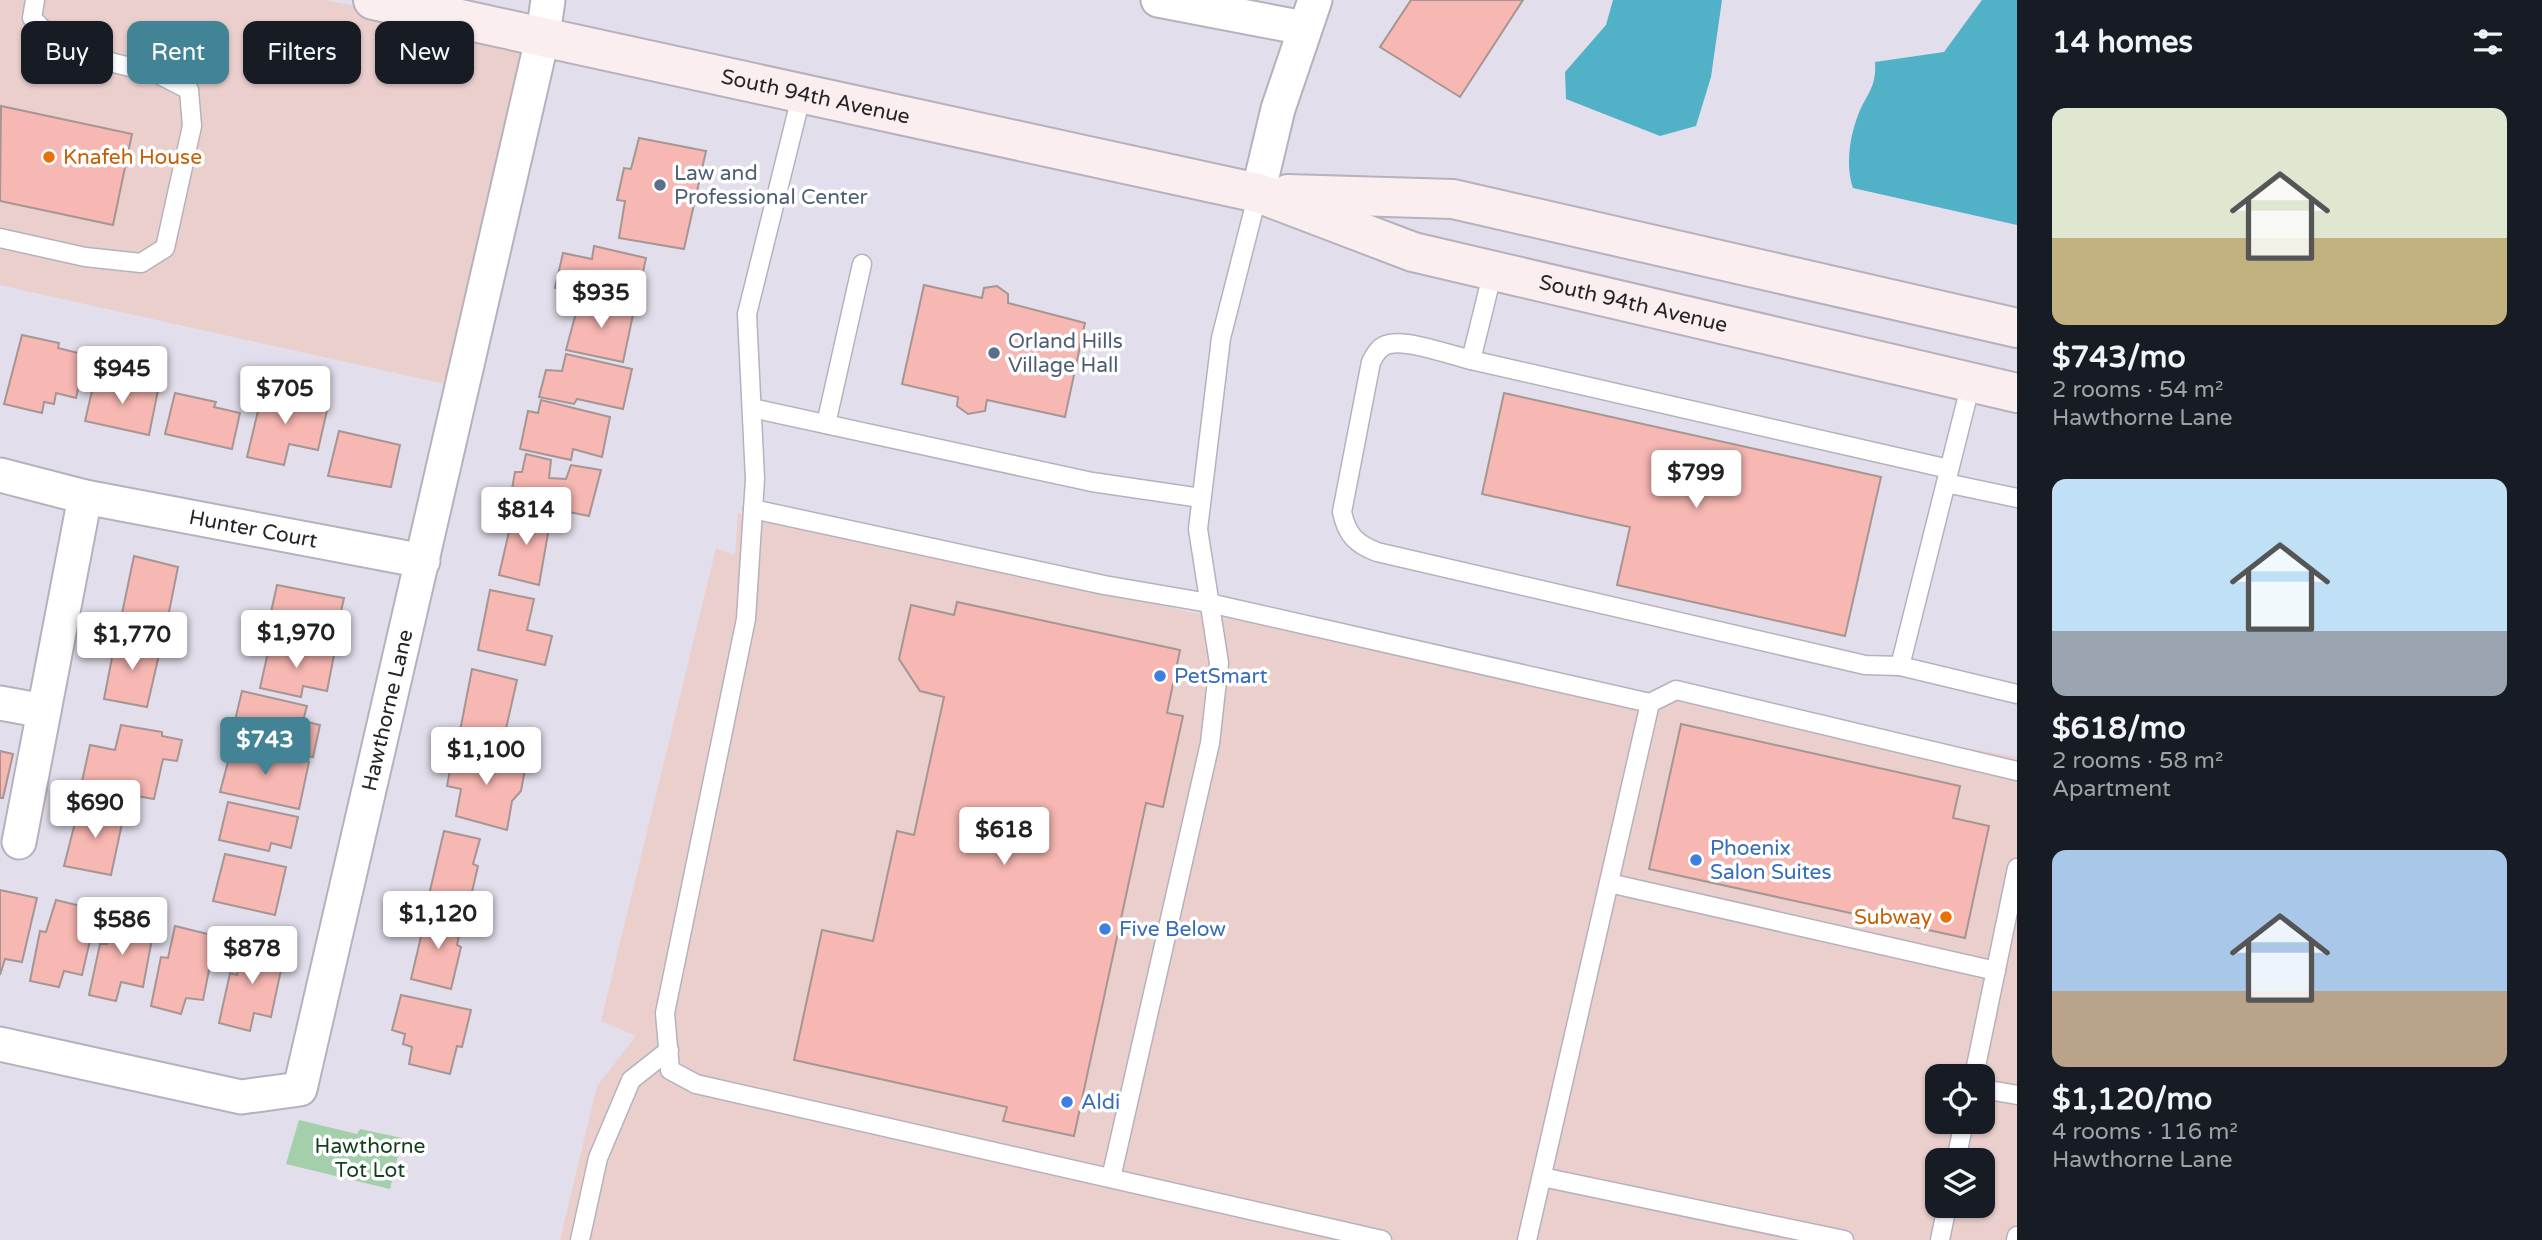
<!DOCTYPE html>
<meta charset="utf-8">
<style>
body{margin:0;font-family:"Varela Round",sans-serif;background:#20242c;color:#f1f3f6;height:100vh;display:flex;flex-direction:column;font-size:26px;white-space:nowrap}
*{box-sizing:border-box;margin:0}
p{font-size:23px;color:#9ea1a6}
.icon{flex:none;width:38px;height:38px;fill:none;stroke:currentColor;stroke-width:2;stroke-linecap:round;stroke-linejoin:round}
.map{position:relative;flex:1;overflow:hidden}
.side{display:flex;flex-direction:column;background:#171b24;width:525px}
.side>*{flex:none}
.banner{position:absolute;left:21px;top:21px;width:665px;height:63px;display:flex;gap:14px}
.tools{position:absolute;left:1925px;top:1064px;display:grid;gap:14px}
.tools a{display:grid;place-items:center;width:70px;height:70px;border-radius:14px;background:#171b24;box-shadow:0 2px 5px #0004;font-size:35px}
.price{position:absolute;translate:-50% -60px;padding:0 16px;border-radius:7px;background:#fff;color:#222;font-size:23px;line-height:46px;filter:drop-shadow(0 2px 4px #0008)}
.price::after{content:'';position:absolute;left:50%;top:42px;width:21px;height:16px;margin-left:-10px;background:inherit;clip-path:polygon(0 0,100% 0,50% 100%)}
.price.current{background:#428496;color:#fff}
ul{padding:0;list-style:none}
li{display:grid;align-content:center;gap:14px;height:371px;padding:0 35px}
li span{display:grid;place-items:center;height:217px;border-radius:14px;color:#555}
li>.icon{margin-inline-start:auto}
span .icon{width:126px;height:126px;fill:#fffc;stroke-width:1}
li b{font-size:30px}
h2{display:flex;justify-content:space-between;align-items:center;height:84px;padding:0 35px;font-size:30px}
.tag{padding:0 24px;border-radius:14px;background:#171b24;box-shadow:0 2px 5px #0004;font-size:24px;line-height:63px}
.tag.current{background:#428496;color:#fff}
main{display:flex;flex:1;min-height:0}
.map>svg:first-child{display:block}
</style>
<main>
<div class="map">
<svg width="2017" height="1240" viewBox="0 0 2017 1240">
<rect width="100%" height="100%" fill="#e3deeb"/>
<g fill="#eacfcd" fill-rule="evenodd">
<polygon points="0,0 325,0 539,44 454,386 0,285"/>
<path d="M738,513L1195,613L2017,757V1240H560L597,1086L636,1036L601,1021L716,548L735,555ZM1937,1076H1983V1122H1937ZM1937,1160H1983V1206H1937Z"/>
</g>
<polygon fill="#a3cfaa" points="299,1120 357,1134 360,1129 402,1138 390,1189 286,1164"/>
<g fill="#51b1c6">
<polygon points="1613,0 1722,0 1711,77 1696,126 1660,136 1566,99 1565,72 1606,25"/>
<path d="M1982,0H2017V225L1853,188C1846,167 1849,140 1857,118C1865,95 1877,89 1875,62L1944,52Z"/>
</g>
<g fill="#f7b7b2" stroke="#a59694" stroke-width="2">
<polygon points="1411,0 1523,0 1460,97 1380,47"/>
<polygon points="1,106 132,134 113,225 0,201"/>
<polygon points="639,138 706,151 684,249 619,238 625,201 617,200 624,168 631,169"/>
<polygon points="594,246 646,258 638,296 592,284 589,293 555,288 563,253 592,259"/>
<polygon points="924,285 982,298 984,288 997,286 1008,294 1008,303 1085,323 1065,417 987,400 985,411 968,414 957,406 958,397 902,384"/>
<polygon points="580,298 634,310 623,362 566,350"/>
<polygon points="22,335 59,343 58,348 86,355 76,398 56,393 54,404 44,402 42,413 4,404"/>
<polygon points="566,354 632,369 623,409 577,399 574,404 539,397 546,370 562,371"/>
<polygon points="95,378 158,390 149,435 85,421"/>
<polygon points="264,386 328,406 318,450 289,444 284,465 247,457"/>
<polygon points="175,393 216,402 214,407 240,413 232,449 165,434"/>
<polygon points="1504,393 1881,477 1845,636 1617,585 1630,527 1482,494"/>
<polygon points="541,400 610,417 602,457 573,449 571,460 520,449 528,411 538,413"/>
<polygon points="339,431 400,445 391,487 328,476"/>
<polygon points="526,454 551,460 549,478 566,479 571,465 601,470 589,516 510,500 515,472 522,472"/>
<polygon points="514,510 551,516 539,585 499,575"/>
<polygon points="134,556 178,567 166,627 121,618"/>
<polygon points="277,585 344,598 336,634 318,630 317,636 268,626"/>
<polygon points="490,590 534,599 527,630 552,636 545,665 478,650"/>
<polygon points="957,602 1180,650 1167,713 1183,716 1163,807 1146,803 1074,1136 1003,1121 1007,1107 794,1060 822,930 873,941 897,831 914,835 944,697 920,691 899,659 911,605 954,615"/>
<polygon points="116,637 161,646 147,707 104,699"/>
<polygon points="270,643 334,655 327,691 303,686 301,697 260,688"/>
<polygon points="472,669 517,680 503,742 460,731"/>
<polygon points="242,691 307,706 303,721 320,725 313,757 265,747 266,740 232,733"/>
<polygon points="1681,724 1960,786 1953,818 1989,826 1965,938 1649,869"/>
<polygon points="121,725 162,732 162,736 182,740 177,761 163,759 154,799 81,786 90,745 115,750"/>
<polygon points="233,743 309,762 299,809 220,792"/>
<polygon points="454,749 526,764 521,791 512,801 507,830 456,816 461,789 447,786"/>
<polygon points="0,751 13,754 3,798 0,798"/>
<polygon points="228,802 298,817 291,848 271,843 269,851 219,840"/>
<polygon points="80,803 124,814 111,875 64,866"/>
<polygon points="444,831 480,839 473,864 478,866 468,909 428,899"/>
<polygon points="225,854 286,867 275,915 213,901"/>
<polygon points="0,890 37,898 22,962 5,959 0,975"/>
<polygon points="56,900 97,910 82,975 64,971 59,987 30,981 40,931 46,932"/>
<polygon points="427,911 462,922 457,945 461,947 451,989 411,979"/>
<polygon points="113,914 155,923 143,987 121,982 116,1001 89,995 100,944 107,944"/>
<polygon points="175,926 216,936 203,1000 186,998 181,1014 151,1006 161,957 168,958"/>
<polygon points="244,940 285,951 271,1017 254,1013 250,1031 219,1023 230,973 237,975"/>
<polygon points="401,995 471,1010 462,1047 457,1046 450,1074 409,1064 412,1047 403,1044 405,1034 392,1030"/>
</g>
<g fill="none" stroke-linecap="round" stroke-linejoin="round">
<defs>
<g id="lane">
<polyline points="802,93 747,314 755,479 746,619 665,1013 670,1070 696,1084 1382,1240"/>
<polyline points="0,238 85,257 141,263 165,248 192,126 189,90 158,74 62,50 32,18 35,0"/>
<polyline points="1493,271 1471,360 1949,469"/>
<path d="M1471,360C1451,355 1409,340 1390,344C1380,345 1375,354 1371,362L1342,512C1347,535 1356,544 1377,552L1865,665L1900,666"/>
<polyline points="1971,383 1900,666 2017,694"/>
<polyline points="752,408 1092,482 1201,498"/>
<polyline points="826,424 862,264"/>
<polyline points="1946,483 2017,498"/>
<polyline points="753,509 1104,585 1209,603 1650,703 1527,1240"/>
<polyline points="1650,703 1676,690 2017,771"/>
<polyline points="1609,883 1996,971"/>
<polyline points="1974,1076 2017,868"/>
<polyline points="1983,1089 2017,1095"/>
<polyline points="1956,1160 1964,1122"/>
<polyline points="1542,1177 1844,1240"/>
<polyline points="1111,1178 1210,743 1219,663 1198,529 1221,338 1258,193"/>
<polyline points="580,1240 598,1158 631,1080 669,1050"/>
<polyline points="1940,1240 1947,1206"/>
<polyline points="2016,1240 2017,1236"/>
</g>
<g id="street">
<polyline points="1158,0 1304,28"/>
<polyline points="1258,193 1278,109 1315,0"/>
<path id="s1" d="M0,475L85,497L423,561"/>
<polyline points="0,703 44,711 85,497"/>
<polyline points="19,842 44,711"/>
<path id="s2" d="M0,1044L241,1097L300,1089L543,35L548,0"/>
</g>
<g id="secondary">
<path id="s3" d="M373,0L1258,193L1413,252L2017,393"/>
<polyline points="1288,194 1453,199 2017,328"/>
</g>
</defs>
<use href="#lane" stroke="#b6b1bd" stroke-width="21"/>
<use href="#street" stroke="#b6b1bd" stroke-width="37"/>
<use href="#secondary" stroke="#b6b1bd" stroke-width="42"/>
<use href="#lane" stroke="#fff" stroke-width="18"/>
<use href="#street" stroke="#fff" stroke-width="33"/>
<use href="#secondary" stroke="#fbeeef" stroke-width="38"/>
</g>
<g fill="#e8710a" stroke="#fff" stroke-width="2.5">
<circle cx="49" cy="157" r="7"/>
<circle cx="1946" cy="917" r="7"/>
</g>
<g fill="#5c6f8a" stroke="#fff" stroke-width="2.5">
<circle cx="660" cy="185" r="7"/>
<circle cx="994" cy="353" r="7"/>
</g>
<g fill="#3f7fe0" stroke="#fff" stroke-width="2.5">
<circle cx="1160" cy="676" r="7"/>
<circle cx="1696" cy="860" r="7"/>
<circle cx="1105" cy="929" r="7"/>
<circle cx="1067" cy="1102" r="7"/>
</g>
<g text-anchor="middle" stroke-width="7" stroke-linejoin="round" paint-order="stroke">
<g font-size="21" fill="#252327" stroke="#fff">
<text dy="7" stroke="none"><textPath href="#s3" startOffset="453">South 94th Avenue</textPath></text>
<text dy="7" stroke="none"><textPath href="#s3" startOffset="1298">South 94th Avenue</textPath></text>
<text dy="7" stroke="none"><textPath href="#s1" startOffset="259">Hunter Court</textPath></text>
<text dy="7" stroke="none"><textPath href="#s2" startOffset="695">Hawthorne Lane</textPath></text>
</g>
<g font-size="21" fill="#c56008" stroke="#fff" text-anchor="start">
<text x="63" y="164">Knafeh House</text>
<text x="1932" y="924" text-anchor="end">Subway</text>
</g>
<g font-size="21" fill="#4e5e75" stroke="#fff" text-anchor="start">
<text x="674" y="180">Law and<tspan x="674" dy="24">Professional Center</tspan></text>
<text x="1008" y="348">Orland Hills<tspan x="1008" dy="24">Village Hall</tspan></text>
</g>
<g font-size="21" fill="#366cbe" stroke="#fff" text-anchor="start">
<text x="1174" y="683">PetSmart</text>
<text x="1710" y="855">Phoenix<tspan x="1710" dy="24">Salon Suites</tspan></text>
<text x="1119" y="936">Five Below</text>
<text x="1081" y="1109">Aldi</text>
</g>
<g font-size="21" fill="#123f1e" stroke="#fff">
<text x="370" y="1153">Hawthorne<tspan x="370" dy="24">Tot Lot</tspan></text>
</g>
</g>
</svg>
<div class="tools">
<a><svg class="icon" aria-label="locate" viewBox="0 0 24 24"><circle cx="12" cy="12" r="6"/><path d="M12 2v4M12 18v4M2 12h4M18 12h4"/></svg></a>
<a><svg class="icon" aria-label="layers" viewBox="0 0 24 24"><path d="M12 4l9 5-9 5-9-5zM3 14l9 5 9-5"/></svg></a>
</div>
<b class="price" style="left:601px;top:330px">$935</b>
<b class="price" style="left:122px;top:406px">$945</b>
<b class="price" style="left:285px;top:426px">$705</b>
<b class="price" style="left:1696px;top:510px">$799</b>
<b class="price" style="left:526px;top:547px">$814</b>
<b class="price" style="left:296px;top:670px">$1,970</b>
<b class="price" style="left:132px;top:672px">$1,770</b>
<b class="price current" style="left:265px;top:777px">$743</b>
<b class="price" style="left:486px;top:787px">$1,100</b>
<b class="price" style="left:95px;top:840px">$690</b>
<b class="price" style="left:1004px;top:867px">$618</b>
<b class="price" style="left:438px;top:951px">$1,120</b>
<b class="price" style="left:122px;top:957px">$586</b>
<b class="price" style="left:252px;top:986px">$878</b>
<div class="banner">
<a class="tag">Buy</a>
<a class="tag current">Rent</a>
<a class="tag">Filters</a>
<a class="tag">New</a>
</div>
</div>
<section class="side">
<h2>14 homes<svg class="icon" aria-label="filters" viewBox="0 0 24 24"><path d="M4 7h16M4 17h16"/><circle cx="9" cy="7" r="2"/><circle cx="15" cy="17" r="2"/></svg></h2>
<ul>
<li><span style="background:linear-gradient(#dfe7d0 60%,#c2b280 0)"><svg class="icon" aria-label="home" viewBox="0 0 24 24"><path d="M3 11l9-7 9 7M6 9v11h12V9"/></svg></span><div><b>$743/mo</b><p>2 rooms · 54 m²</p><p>Hawthorne Lane</p></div></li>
<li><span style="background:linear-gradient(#bfe0f5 70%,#9aa5b1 0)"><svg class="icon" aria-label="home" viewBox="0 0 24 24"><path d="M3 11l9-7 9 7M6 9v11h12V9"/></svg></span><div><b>$618/mo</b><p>2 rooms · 58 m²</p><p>Apartment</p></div></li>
<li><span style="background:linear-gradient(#a9c7e8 65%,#b9a48a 0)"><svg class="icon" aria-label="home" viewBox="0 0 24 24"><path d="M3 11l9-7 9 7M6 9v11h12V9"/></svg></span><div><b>$1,120/mo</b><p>4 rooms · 116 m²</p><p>Hawthorne Lane</p></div></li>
</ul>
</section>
</main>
